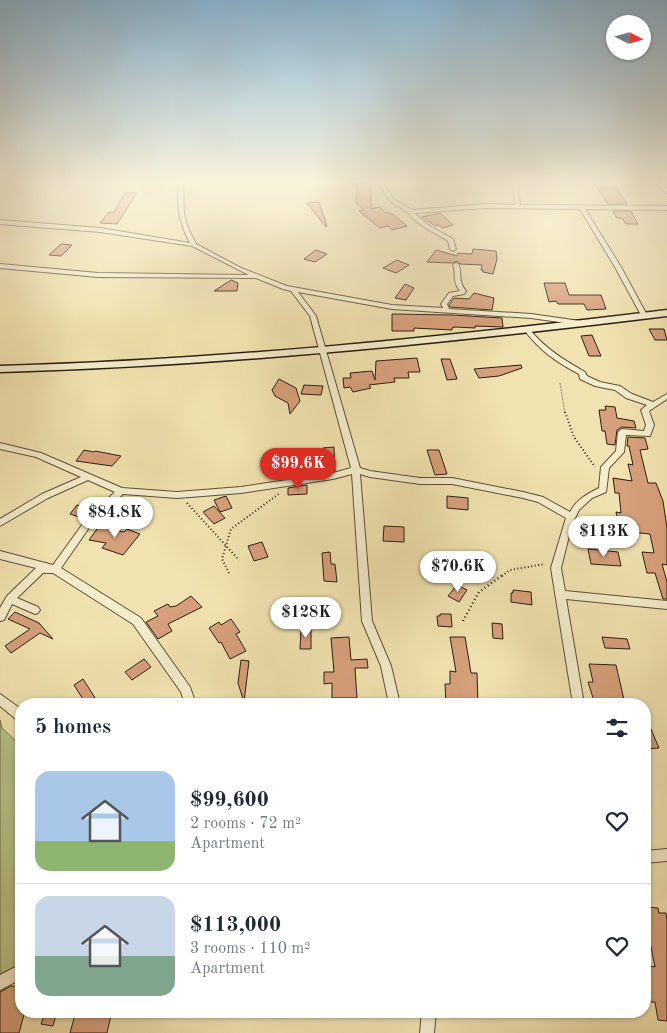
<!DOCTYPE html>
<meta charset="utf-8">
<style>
body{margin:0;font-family:"Old Standard TT",serif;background:#f6f6f7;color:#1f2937;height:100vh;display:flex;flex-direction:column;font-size:19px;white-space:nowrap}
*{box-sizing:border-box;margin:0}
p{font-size:16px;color:#747a83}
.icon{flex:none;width:28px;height:28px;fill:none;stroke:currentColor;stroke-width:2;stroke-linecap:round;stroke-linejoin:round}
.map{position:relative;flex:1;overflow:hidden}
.drawer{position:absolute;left:15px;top:698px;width:636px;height:320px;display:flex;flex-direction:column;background:#fff;border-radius:20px;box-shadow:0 1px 4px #0004}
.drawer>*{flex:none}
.needle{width:32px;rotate:96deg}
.controls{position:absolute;left:606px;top:15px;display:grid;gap:10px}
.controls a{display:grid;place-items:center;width:45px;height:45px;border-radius:50%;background:#fff;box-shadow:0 1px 4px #0004;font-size:25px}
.price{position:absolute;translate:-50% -42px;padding:0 11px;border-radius:18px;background:#fff;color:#222;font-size:16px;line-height:32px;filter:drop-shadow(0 1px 2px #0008)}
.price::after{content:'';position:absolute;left:50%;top:30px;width:15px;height:11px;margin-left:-8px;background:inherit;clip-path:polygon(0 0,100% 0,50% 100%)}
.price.selected{background:#d93025;color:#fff}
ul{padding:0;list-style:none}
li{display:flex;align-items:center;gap:15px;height:125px;padding:0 20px}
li+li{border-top:1px solid #e0e1e3}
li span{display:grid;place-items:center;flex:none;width:140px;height:100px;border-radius:15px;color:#555}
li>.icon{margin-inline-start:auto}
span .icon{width:60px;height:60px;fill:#fffc;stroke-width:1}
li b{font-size:21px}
h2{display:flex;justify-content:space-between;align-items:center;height:60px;padding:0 20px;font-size:21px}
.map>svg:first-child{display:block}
</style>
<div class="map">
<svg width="667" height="1033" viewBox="0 0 667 1033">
<rect width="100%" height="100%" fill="#f1e3b1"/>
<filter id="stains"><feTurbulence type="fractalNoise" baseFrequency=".004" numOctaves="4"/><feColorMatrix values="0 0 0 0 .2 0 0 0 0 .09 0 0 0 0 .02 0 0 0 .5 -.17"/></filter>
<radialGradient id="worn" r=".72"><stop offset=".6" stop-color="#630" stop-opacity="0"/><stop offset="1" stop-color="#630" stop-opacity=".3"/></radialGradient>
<polygon fill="#b8c48d" stroke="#707250" points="0,720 2,728 21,746 21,969 0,982"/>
<g fill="#d7a07c" stroke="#281f13">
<polygon points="364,183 371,188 371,209 379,207 385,212 394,215 407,226 392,230 388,226 380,228 359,211 364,210 356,203 357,189 353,184"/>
<polygon points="597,187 616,187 627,204 608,204"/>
<polygon points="125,193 137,193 117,224 100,223 109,212 114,212"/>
<polygon points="319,202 327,226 326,227 307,203"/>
<polygon points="613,211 631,211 638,224 626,224 623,219 616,217"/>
<polygon points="440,213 453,225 443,228 439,225 435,226 422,217"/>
<polygon points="61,244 72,245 61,256 49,255"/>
<polygon points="473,249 496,251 497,259 493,274 483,272 483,270 481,270 482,265 460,264 457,261 452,263 427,262 436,250 457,256 458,253 472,254"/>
<polygon points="316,250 327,254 315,262 304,259"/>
<polygon points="397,260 409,265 396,273 383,268"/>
<polygon points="231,280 238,283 237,291 214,291"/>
<polygon points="544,283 565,283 569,295 601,295 606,309 587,310 584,304 558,304 556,301 549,302"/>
<polygon points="405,284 414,288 406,300 395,298"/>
<polygon points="474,293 494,298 492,310 450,307 449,305 454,298 469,299"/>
<polygon points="392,314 452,315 502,318 503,327 475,326 475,328 455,327 452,328 452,330 414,328 414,331 392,331"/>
<polygon points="649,329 664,329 667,340 655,340"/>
<polygon points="592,335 601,356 589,356 581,336"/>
<polygon points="417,358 420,372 408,372 409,378 394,378 395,382 369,385 371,388 353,392 350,387 344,388 343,378 351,378 350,373 372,371 375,380 376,361"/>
<polygon points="441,359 450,359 457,379 447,380"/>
<polygon points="521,365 522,368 499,376 479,378 474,369"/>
<polygon points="279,379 296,388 300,401 290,414 288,403 275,396 272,390"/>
<polygon points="304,385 323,386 321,395 301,394"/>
<polygon points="605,406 615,407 617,418 634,421 636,428 622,427 617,430 615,445 607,444 605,431 602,431 599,410 606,410"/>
<polygon points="628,437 645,438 648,449 640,450 648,483 656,483 663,501 667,528 667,565 662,564 667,582 667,599 663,599 655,573 647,573 642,552 654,553 650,534 620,531 616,512 621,513 619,493 615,493 613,478 632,481 628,464 633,465 629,446 627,446"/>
<polygon points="334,447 335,471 324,472 323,448"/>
<polygon points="84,450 94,452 95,451 121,456 112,466 76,461"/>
<polygon points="427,450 439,450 447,474 435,475"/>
<polygon points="284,461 309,462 308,475 283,479"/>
<polygon points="307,485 307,494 288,495 288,488"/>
<polygon points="226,496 232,508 220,512 214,500"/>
<polygon points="447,496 468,498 468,510 447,508"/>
<polygon points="77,505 90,508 82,518 70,514"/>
<polygon points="214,506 225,518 214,524 203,512"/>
<polygon points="384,526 404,527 404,542 383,541"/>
<polygon points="100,527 124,532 127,529 140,534 123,555 102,548 106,543 89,540 97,529"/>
<polygon points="262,542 268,557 254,561 248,546"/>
<polygon points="588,549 618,552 621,566 591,564"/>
<polygon points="330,552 331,564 335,564 337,582 324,581 322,553"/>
<polygon points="457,585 467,590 459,602 448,596"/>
<polygon points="513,590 531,592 532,605 511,602 511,593 513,593"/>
<polygon points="191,596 202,607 168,624 172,631 158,639 146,622 158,616 154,611 168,604 170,607 176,606"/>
<polygon points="15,612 39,623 53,639 40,633 11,653 5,646 30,629 8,619"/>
<polygon points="440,614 451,614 452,627 438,626 437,616 440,616"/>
<polygon points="231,619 240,632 236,634 246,651 230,659 221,642 219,643 209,628 219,622 221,625"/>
<polygon points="492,623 502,624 503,639 493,638"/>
<polygon points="301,629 311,629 311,649 300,649"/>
<polygon points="349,637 351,660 367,659 368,668 355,668 357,698 332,698 332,683 324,684 324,672 334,672 331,638"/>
<polygon points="450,637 465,637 471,673 477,673 478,704 446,703 445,684 450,684 450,671 456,672"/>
<polygon points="602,637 627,639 630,649 605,648"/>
<polygon points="144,659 151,667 132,680 125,672"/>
<polygon points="241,660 249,661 244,702 238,683"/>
<polygon points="589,664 616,665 625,704 595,704 588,682 593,682"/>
<polygon points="83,679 99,704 86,704 74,685"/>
<polygon points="645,715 659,748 645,749"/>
<polygon points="645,907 658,908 659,913 666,913 667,920 667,1021 658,1020 655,1002 645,1002 645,965 655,967 648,932 645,932"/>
<polygon points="11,986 21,987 21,1011 25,1011 19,1033 0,1033 0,992"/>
<polygon points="76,1011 112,1011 107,1033 70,1033"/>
<polygon points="45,1013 56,1015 53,1026 41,1024"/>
</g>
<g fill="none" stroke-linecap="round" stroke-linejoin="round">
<defs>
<g id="street">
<path d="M179,180H183L184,214L188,228L196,244L241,268L287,286L392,305L443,308L441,304L449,293L460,291C451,279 457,275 453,265L456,263L458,264C463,274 457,280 466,291L464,294L453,296L447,304L449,309L531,314L580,321L583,323L580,325L531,318L392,309L298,292L316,316L360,468L370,471L420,478H452L523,492L543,497L570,512C576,500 587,494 599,488L601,467L616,451L618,432L622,429L644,431L646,425L641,410L647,405L626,398L615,390L595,386L580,379L579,374C558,363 540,351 525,331L528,329L530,330C546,349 564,360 585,372L587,376L600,382L620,386L632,394L653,402L667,394V399L649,411L654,425L650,436L626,435L624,452L609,468L606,492L592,498L579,510L572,524L561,568L565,591L667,601V609L566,599L584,704H573L551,568L566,518L538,502L523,498L452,484H420L370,477L360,474L372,621L391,666L400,704H389L381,666L362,621L352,474L333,479L241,493L177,498L123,494L93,522L61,568L141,618L190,687L196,704H185L181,692L133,624L53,573H43L17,598L38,607L40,610L38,613L35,614L12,604L4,620L0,621V608L7,596L36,568L0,559V551L53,565L87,518L115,492L88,480L48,498L0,526V519L42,494L81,477L36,457L0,449V443L41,453L122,488L177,492L241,487L333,473L351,468L310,316L291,291L283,289L256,278L98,277L0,268V264L98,273L249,275L192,246L100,232L0,224V220L100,228L190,243C179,222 176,203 179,180Z"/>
<polygon points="376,180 380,180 395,200 412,210 487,204 515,205 513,180 517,180 520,205 667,206 667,210 585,209 621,267 647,315 644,317 641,315 615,267 580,209 487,208 414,213 428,225 453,239 456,249 453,251 450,249 448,241 424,227 412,218 409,213 391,202"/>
<polygon points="651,180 656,180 667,189 667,193"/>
<polygon points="0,694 21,709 21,721 17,720 0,706"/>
<polygon points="667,849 667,861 645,863 645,851"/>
<polygon points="21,964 21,979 0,990 0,975"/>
<polygon points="422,1011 436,1011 434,1033 420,1033"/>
</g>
<path id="secondary" d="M667,310V316C446,343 223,366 0,372V366C223,360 446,337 667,310Z"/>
</defs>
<use href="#street" stroke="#5a503a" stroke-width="2"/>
<use href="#secondary" stroke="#281f13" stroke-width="3"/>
<polyline stroke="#281f13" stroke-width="1" stroke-dasharray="0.5 1" stroke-linecap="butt" points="560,383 565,413"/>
<g stroke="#281f13" stroke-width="2" stroke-dasharray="1 2.5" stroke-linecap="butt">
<polyline points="565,412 574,437 595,467"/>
<polyline points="187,503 239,560"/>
<polyline points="229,573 222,559 231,529 280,493"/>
<polyline points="502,576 510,570 545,564"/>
</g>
<polyline stroke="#281f13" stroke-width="2.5" stroke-dasharray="1 3" stroke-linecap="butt" points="463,621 479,592 504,574"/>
<use href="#street" fill="#f6edcc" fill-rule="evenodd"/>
<use href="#secondary" fill="#f6edcc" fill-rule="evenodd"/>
</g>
<linearGradient id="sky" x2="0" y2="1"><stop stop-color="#8bb7d5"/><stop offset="0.56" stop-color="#f9f2dc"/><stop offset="1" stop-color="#f9f2dc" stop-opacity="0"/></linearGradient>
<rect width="667" height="324" fill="url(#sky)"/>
<rect width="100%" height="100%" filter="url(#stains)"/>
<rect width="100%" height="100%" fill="url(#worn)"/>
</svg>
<div class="controls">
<a><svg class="needle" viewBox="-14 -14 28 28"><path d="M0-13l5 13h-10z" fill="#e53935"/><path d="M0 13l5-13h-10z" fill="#747a83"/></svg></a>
</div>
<b class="price selected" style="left:298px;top:490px">$99.6K</b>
<b class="price" style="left:115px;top:539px">$84.8K</b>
<b class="price" style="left:604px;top:558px">$113K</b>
<b class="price" style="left:458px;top:593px">$70.6K</b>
<b class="price" style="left:306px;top:639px">$128K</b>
<section class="drawer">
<h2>5 homes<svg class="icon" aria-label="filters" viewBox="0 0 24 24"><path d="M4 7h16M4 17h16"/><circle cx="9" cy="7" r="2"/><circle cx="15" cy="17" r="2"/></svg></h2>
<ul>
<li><span style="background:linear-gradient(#a9c7e8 70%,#8fb573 0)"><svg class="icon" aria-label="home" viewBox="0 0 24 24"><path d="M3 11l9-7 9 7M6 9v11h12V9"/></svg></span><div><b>$99,600</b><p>2 rooms · 72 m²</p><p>Apartment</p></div><svg class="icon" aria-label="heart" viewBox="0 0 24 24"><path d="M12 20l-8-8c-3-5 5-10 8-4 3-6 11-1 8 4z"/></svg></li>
<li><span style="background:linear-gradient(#c9d6e8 60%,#7fa58c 0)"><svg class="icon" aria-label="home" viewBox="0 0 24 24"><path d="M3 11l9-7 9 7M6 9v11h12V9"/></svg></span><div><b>$113,000</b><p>3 rooms · 110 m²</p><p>Apartment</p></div><svg class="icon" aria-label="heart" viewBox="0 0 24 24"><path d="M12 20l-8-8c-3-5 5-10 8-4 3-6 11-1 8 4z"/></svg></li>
</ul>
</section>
</div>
